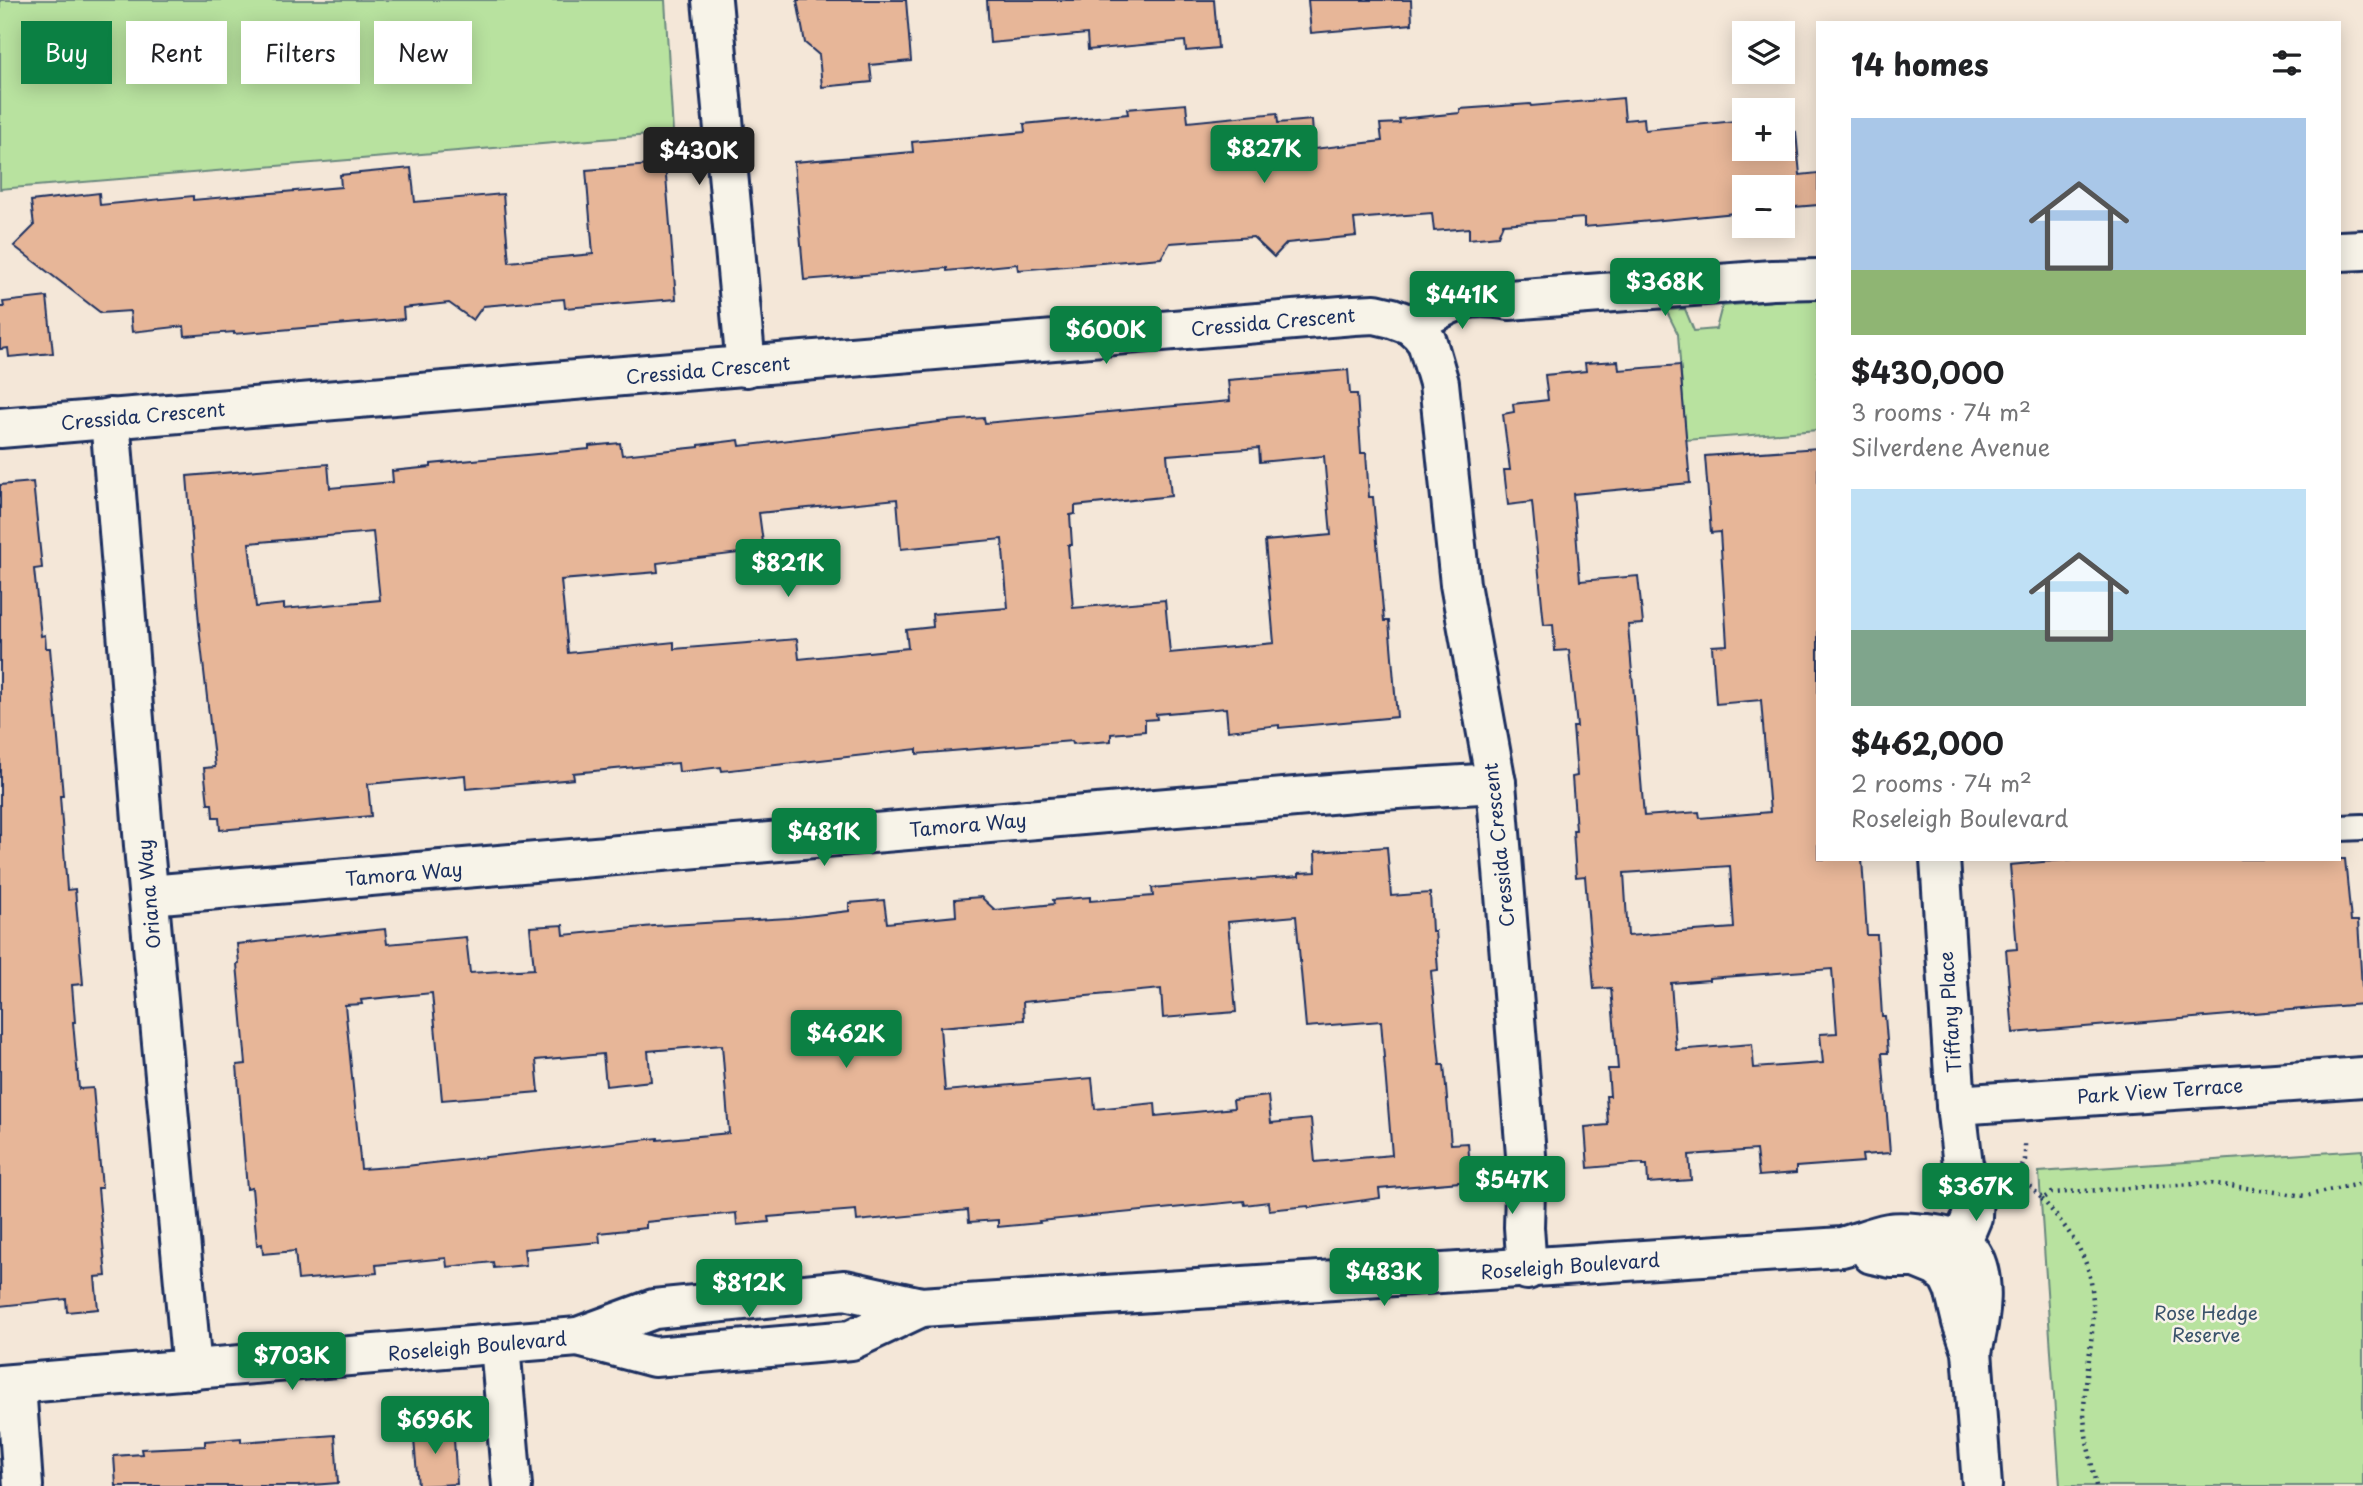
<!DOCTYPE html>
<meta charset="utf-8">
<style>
body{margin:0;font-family:"Playpen Sans",sans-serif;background:#f6f6f6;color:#202124;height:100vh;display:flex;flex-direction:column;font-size:26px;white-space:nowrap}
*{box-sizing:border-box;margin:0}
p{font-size:23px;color:#757577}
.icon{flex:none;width:38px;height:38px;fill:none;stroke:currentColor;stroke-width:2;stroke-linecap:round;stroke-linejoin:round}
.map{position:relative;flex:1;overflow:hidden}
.side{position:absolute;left:1816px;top:21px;width:525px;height:840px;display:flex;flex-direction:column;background:#fff;border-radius:0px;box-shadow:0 4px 18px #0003}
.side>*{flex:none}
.guide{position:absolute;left:21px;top:21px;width:665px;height:63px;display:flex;gap:14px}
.tools{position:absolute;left:1732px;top:21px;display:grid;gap:14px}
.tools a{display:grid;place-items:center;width:63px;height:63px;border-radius:0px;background:#fff;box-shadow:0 4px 18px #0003;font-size:35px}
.price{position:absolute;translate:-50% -60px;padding:0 16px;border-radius:7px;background:#0b8043;color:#fff;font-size:23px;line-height:46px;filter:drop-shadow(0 2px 4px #0008)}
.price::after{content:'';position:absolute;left:50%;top:42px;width:21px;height:16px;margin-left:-10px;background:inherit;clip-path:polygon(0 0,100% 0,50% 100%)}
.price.selected{background:#222;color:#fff}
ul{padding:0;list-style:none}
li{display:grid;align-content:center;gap:14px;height:371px;padding:0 35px}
li span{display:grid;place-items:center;height:217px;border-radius:0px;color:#555}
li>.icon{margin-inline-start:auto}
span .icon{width:126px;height:126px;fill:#fffc;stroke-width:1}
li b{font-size:30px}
h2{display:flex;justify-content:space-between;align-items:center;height:84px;padding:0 35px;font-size:30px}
.tag{padding:0 24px;border-radius:0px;background:#fff;box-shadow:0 4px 18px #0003;font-size:24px;line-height:63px}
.tag.selected{background:#0b8043;color:#fff}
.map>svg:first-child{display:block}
</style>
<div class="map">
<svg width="2363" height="1486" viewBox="0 0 2363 1486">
<rect width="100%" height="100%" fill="#f4e7d8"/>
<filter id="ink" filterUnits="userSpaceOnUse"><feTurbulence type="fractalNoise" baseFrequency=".0143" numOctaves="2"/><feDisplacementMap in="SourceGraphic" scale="14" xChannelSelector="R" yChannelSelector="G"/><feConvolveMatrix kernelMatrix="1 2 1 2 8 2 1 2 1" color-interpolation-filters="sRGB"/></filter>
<g filter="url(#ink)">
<g fill="#b8e29f" stroke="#6a887e" stroke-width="2">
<polygon points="0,0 665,0 673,133 0,189"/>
<polygon points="1818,297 1818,430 1686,440 1678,334 1666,310 1685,309 1694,331 1716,329 1722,306"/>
<polygon points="2363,1150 2363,1486 2060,1486 2039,1172"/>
</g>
<g fill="#e7b698" stroke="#1b2f5e" stroke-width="2" fill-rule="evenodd">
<polygon points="797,0 906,0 911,61 870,65 872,82 822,87 819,55 805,43"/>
<polygon points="987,0 1214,0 1218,48 1186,51 1185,41 1088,50 1087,34 990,43"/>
<polygon points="1308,0 1411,0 1412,24 1311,33"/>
<polygon points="1623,98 1625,120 1644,118 1645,130 1745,120 1745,149 1783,149 1783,116 1787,116 1789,133 1796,132 1800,175 1818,173 1818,205 1783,208 1783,187 1745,187 1745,212 1685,218 1584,227 1584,218 1503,224 1498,236 1469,239 1469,228 1434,231 1432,213 1354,219 1356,236 1287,243 1274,257 1253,237 1170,243 1161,258 1018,270 1017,264 947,271 947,268 804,280 794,162 913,152 912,142 1025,132 1024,124 1128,114 1127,109 1186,104 1188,122 1277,113 1278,123 1312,120 1314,149 1382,141 1380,124 1400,123 1399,119 1460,113 1460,109 1530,104 1531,106"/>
<polygon points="665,164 676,299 565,308 564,299 483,306 473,320 449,303 403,308 404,319 234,334 234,332 185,336 184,326 132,332 130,311 101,313 14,246 34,226 31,201 99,193 100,205 193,196 193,200 341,187 340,175 411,168 415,202 503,194 509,262 593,254 586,170"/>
<polygon points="47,297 53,353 9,357 8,348 0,349 0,307 4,307 3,302"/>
<path d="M1618,361L1619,370L1680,365L1690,483L1573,494L1580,581L1638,576L1643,624L1628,625L1644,816L1699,812L1700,818L1770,812L1761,700L1716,704L1712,646L1727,645L1720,532L1711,533L1705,456L1818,448V859H1862L1867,935H1877L1882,1016H1885L1888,1053H1882L1890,1153L1862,1155L1863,1162L1796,1167V1173L1759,1176L1756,1150L1689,1155L1691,1180L1648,1183L1647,1165H1643V1163L1588,1168L1585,1127L1608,1125L1606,1096H1610L1608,1069H1618L1611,988L1594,989L1585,876L1576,877L1573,830H1576L1572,777L1577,776L1573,727H1577L1569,650L1555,651L1553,624L1544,625L1532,502L1508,505L1504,470H1510L1503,414L1514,412L1513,404L1548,400L1545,375L1586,371L1585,363ZM1730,866L1734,928L1628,936L1624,873ZM1832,969L1837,1033L1820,1034L1823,1063L1754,1068L1752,1044L1676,1050L1671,983L1709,980V978Z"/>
<path d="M1348,370L1350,394H1357L1361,453H1366L1369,497H1373L1384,621H1389L1397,717L1279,728V725L1228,731L1226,708L1156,714L1157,719L1145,720V731L1111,734V741L1073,744L1072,741L917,754V749L722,771L721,767L679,772L678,763L573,773L574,779L466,789L465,775L368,784L371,816L220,830L219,817H213L212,804H208L204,768L215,767L200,636L187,476L328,464L330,488L393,482L392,471L431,467V464L589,449V446L620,443L622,455L699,447V445L739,440L740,446L947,421L984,418L985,423L1230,401L1228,380ZM1259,448L1260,462L1324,456L1331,535L1265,541L1274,643L1170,653L1165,600L1073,608L1068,545H1072L1070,515L1075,514V506L1171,496L1167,455ZM897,499L901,549L1002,539L1008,608L932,614L933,627L906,630L908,648L799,659L797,639L674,649V642L568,653L561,580L658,572L657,563L764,550L759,513ZM373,532L380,600L284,609V604L256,607L249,543Z"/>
<polygon points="33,482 42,568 34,569 41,636 45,635 46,648 50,648 63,796 60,796 67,890 75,889 83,984 72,985 75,1022 73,1022 79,1089 93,1088 102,1188 98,1188 106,1276 95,1277 98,1309 67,1312 66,1299 0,1306 0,485"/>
<path d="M1387,847L1391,896L1430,893L1432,931H1435L1438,970L1431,971L1440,1065H1444L1451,1144L1468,1143L1471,1181L1379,1189L1380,1198L1309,1208L1308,1206L1269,1210L1268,1202L1245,1205L1244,1201L1039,1221L1040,1223L998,1227V1220L969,1222L968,1210L857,1221L856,1210L768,1217L769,1222L737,1225L736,1213L646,1222V1228L599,1233L600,1242L524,1249L526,1265L494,1268L493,1262L447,1267L446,1258L376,1265L377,1273L298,1280L295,1251L263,1254L262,1244L257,1245L252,1188L247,1189L237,1065L246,1064L237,964L239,963L237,944L385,929L387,944L466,937L470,973L534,969L530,927L563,925L564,935L654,926L789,918L849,911V903L884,900L887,923L956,916L955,899L981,897L995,910L1054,904L1053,900L1090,897V901L1153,896L1152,888L1299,876V873L1316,872L1315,852ZM1296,916L1306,1027L1381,1021L1392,1155L1315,1162L1311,1119L1271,1123L1268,1096L1233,1100L1234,1108L1156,1116L1155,1103L1095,1109L1092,1078L945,1091L940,1027L1024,1020L1023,1002L1161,989L1163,1018L1236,1012L1228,922ZM432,993L442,1100L539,1092L536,1060L603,1054L606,1086L651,1081L648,1051L722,1045L729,1133L658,1140V1138L406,1166L361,1169L345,1005L362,1004L361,1000Z"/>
<polygon points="2074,859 2345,859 2351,921 2358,921 2363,1004 2013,1033 2006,950 2017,949 2010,865"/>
<polygon points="453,1425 457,1484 418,1486 413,1428"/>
<polygon points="335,1435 338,1483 297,1486 116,1486 114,1456 142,1454 141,1449 205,1446 205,1441 241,1438 241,1442"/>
</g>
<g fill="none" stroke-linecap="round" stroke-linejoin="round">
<defs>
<polyline id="lane" points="2340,828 2363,827"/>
<g id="street">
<polyline points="712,0 746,367"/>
<polyline points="2340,251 2363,250"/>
<path d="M1411,325C1451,304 1461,291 1509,300L1772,280L1818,279"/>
<polyline points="110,418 145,858 192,1370"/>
<polyline points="0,428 1354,315 1375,314 1392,318 1411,325 1420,333 1427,342 1439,383 1460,584 1496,783 1526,1155 1524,1227 1527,1270"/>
<polyline points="149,895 1365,791 1496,783"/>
<polyline points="1956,1105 2363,1077"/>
<polyline points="1938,1266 1961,1243 1972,1217 1973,1190 1963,1165 1956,1105 1940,859"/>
<polyline points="500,1345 512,1486"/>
<polyline points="16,1384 23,1486"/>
</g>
<g id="secondary">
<polyline points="1872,1254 1891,1258 1915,1258 1937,1267 1948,1276 1954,1289 1962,1322 1972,1351 1982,1486"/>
<polyline points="578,1337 654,1357 851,1340 921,1307"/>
<path d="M0,1385L578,1337L654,1309L845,1290L921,1307L1842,1247C1857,1243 1873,1236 1889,1233C1901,1231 1914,1233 1927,1234C1939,1235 1957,1238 1967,1248C1989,1272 1980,1323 1972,1351"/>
</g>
</defs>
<use href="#lane" stroke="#1b2f5e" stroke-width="30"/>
<use href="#street" stroke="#1b2f5e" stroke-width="44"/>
<use href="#secondary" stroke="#1b2f5e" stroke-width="44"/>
<g stroke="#1b2f5e" stroke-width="4.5" stroke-dasharray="2 5" stroke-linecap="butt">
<polyline points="2019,1173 2025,1160 2025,1140"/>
<polyline points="2010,1179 2019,1173 2042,1199 2052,1193 2209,1183 2305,1196 2363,1183"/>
<path d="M2042,1199C2062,1222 2086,1250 2091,1282C2098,1324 2085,1369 2084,1411C2084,1436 2092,1462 2096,1486"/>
</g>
<use href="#lane" stroke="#f7f3e8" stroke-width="24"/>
<use href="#street" stroke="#f7f3e8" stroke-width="38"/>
<use href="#secondary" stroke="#f7f3e8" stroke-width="38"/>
</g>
</g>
<g text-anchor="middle" stroke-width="5" stroke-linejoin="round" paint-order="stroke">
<g font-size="19" fill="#1b2f5e" stroke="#f7f3e8">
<text transform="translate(1273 322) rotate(-5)" y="7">Cressida Crescent</text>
<text transform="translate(708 370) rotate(-5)" y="7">Cressida Crescent</text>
<text transform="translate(143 416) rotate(-5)" y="7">Cressida Crescent</text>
<text transform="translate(968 825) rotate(-5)" y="7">Tamora Way</text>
<text transform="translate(1499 845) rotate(-96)" y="7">Cressida Crescent</text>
<text transform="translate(404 874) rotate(-5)" y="7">Tamora Way</text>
<text transform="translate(149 894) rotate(-95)" y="7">Oriana Way</text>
<text transform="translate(1950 1012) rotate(-94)" y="7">Tiffany Place</text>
<text transform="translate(2160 1091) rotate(-4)" y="7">Park View Terrace</text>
<text transform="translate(1570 1266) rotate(-4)" y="7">Roseleigh Boulevard</text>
<text transform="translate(477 1346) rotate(-5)" y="7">Roseleigh Boulevard</text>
</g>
<g font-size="19" fill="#3a536b" stroke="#f7f3e8">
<text x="2206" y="1320">Rose Hedge<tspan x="2206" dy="22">Reserve</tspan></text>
</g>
</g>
</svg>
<div class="tools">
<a><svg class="icon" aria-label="layers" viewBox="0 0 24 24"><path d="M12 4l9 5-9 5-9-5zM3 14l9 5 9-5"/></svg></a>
<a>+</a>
<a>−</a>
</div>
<b class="price" style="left:1264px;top:185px">$827K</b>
<b class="price selected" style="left:699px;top:187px">$430K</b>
<b class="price" style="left:1665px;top:318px">$368K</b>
<b class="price" style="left:1462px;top:331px">$441K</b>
<b class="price" style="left:1106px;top:366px">$600K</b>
<b class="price" style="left:788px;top:599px">$821K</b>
<b class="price" style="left:824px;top:868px">$481K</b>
<b class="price" style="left:846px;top:1070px">$462K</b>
<b class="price" style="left:1512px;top:1216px">$547K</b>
<b class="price" style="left:1976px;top:1223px">$367K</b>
<b class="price" style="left:1384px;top:1308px">$483K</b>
<b class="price" style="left:749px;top:1319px">$812K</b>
<b class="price" style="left:292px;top:1392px">$703K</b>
<b class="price" style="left:435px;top:1456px">$696K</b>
<div class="guide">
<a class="tag selected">Buy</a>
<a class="tag">Rent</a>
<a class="tag">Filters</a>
<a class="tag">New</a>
</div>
<section class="side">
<h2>14 homes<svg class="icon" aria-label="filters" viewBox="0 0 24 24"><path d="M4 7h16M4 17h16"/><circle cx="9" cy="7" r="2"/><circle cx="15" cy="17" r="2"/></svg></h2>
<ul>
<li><span style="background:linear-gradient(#a9c7e8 70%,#8fb573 0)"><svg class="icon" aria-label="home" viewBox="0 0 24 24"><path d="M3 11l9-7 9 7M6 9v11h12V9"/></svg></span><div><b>$430,000</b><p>3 rooms · 74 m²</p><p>Silverdene Avenue</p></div></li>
<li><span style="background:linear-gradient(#bfe0f5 65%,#7fa58c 0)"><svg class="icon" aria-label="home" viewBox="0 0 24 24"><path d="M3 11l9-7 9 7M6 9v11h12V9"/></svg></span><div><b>$462,000</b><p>2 rooms · 74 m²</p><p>Roseleigh Boulevard</p></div></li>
</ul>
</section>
</div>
